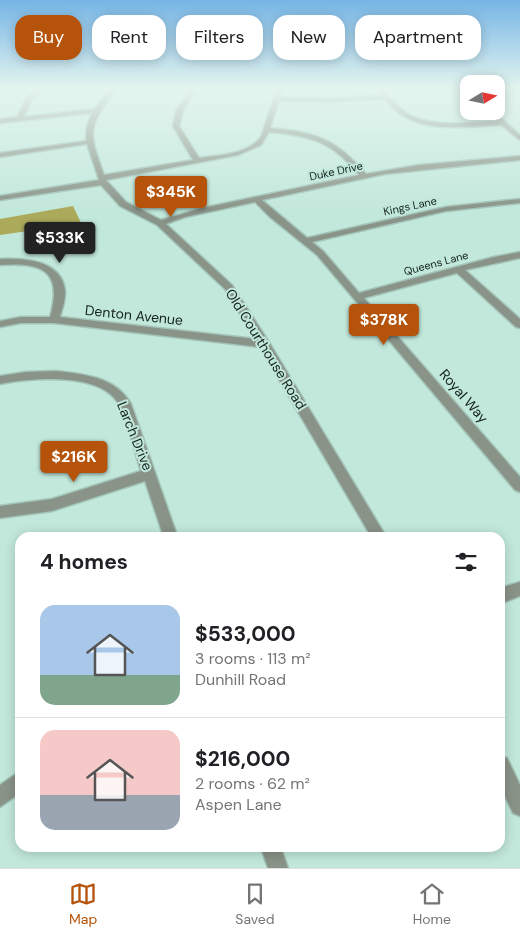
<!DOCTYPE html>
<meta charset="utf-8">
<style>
body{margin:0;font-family:"DM Sans",sans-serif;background:#f2f2f2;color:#202124;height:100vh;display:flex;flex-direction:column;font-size:19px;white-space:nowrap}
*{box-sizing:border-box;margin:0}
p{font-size:16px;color:#757577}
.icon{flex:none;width:28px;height:28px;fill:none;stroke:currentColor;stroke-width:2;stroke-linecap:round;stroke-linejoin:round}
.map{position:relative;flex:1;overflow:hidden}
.details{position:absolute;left:15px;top:532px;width:490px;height:320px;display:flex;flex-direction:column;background:#fff;border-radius:15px;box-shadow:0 2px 12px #0003}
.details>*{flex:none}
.guide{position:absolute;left:15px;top:15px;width:490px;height:45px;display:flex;gap:10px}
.needle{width:32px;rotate:80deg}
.tools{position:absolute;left:460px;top:75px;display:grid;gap:10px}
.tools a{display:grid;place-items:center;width:45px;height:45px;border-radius:10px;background:#fff;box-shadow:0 2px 12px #0003;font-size:25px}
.price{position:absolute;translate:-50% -42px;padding:0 11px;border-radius:5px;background:#b45309;color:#fff;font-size:16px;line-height:32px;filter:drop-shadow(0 1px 2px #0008)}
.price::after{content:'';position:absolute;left:50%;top:30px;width:15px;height:11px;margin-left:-8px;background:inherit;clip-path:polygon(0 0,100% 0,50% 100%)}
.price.on{background:#222;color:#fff}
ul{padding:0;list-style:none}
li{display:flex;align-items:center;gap:15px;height:125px;padding:0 25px}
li+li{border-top:1px solid #e0e0e0}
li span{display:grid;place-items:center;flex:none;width:140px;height:100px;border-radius:15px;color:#555}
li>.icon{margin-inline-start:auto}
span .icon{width:60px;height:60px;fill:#fffc;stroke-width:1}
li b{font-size:21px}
h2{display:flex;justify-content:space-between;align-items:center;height:60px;padding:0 25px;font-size:21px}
.tag{padding:0 18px;border-radius:15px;background:#fff;box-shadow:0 2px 12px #0003;font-size:18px;line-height:45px}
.tag.on{background:#b45309;color:#fff}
.tabs{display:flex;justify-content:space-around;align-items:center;height:70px;border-top:1px solid #e0e0e0;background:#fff;font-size:14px;color:#757577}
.tabs a{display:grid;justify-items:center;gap:2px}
.tabs .on{color:#b45309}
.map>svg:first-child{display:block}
</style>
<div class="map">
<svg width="520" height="868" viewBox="0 0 520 868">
<rect width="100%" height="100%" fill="#c2e8db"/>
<polygon fill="#abaa5b" points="73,206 84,229 28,231 0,235 0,219"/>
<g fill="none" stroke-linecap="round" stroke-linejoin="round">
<defs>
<g id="minor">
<path d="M37,89H44L31,101L24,117L94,109L111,89H117C87,128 88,130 104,175L193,160L173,126L176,111L191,89H197L183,111L179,126L199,158C219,155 247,155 261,137L277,89H283L280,97L329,98L382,95L377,89H383C390,97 397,106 405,112C427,128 471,123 497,121L486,111H493L520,135V140L501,125C471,126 429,133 402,115C395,111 390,105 385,99L329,102L279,101L270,128C316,132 336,139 366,174L419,165L520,156V160L385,174L262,200L307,238L446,207L520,199V203L446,211L312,242L323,251L359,293L494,257L520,252V258L465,270L520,319V328L516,327L457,273L364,298L520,477V492L515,490L317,255L270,217L255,202L185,217L166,224L232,285L270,344L387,538H372L260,347L54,323H21L0,327V321L21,317H50C63,271 43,262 0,265V259C24,258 61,260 65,290C66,299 62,309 60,317L255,339L225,289L157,225L120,206L101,185L0,200V196L99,180L87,144L0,157V153L86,141L87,126L92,113L0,123V119L17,117L26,99ZM269,132C312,136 331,141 359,175L203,208L161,220L126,202L106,180L238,155L261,145Z"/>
<polygon points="460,89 467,89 469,96"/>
<path d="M56,371C84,374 116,377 131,404L178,538H164L145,481L52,511L0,518V506L52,499L141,471C134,450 129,425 119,405C102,371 30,378 0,384V376L26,372Z"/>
<polygon points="520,582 520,596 500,604 500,588"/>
<polygon points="500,756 507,758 520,785 520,816 513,813 500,786"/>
<polygon points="20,771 20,793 0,807 0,785"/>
<polygon points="261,848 281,848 288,868 268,868"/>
</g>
</defs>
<use href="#minor" stroke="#a3c4b9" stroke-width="3"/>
<use href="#minor" fill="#8a9388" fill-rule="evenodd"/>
</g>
<linearGradient id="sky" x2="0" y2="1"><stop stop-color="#75b5e6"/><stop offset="0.42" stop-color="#e4f5ef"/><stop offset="1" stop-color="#e4f5ef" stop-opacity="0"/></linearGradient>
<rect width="520" height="211" fill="url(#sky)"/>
<g text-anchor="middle" stroke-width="4" stroke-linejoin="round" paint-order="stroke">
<g font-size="11" fill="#14221e" stroke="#c2e8db">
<text transform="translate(336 171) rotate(-12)" y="4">Duke Drive</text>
<text transform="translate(410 206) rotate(-12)" y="4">Kings Lane</text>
<text transform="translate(436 263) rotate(-15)" y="4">Queens Lane</text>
</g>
<g font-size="14" fill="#14221e" stroke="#c2e8db">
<text transform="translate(134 315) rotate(6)" y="5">Denton Avenue</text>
<text transform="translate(266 349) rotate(58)" y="5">Old Courthouse Road</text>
<text transform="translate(464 396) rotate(49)" y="5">Royal Way</text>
<text transform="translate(135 436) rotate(68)" y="5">Larch Drive</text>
</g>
</g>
</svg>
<div class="tools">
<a><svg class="needle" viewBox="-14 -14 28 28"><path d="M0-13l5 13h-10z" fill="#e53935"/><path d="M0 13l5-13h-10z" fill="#757577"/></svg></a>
</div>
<b class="price" style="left:171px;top:218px">$345K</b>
<b class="price on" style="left:60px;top:264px">$533K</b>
<b class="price" style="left:384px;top:346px">$378K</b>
<b class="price" style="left:74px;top:483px">$216K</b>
<div class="guide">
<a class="tag on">Buy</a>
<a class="tag">Rent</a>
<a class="tag">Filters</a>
<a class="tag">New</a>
<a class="tag">Apartment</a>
</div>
<section class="details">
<h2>4 homes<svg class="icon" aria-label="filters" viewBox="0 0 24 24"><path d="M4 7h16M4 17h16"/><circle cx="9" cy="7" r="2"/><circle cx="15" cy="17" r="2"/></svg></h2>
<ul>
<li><span style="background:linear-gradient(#a9c7e8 70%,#7fa58c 0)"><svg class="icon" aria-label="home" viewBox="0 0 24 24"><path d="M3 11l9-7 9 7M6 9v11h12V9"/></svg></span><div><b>$533,000</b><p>3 rooms · 113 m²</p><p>Dunhill Road</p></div></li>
<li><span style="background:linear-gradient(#f6c9c9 65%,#9aa5b1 0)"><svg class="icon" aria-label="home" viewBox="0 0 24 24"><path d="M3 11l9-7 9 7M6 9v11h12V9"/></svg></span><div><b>$216,000</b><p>2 rooms · 62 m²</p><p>Aspen Lane</p></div></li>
</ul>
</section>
</div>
<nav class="tabs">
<a class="on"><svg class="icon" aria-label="map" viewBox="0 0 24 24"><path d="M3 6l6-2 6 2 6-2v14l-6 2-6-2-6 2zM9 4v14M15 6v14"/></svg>Map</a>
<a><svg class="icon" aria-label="saved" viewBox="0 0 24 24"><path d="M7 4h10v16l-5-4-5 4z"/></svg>Saved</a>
<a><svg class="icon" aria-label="home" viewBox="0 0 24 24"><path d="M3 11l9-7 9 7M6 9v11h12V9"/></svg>Home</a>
</nav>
